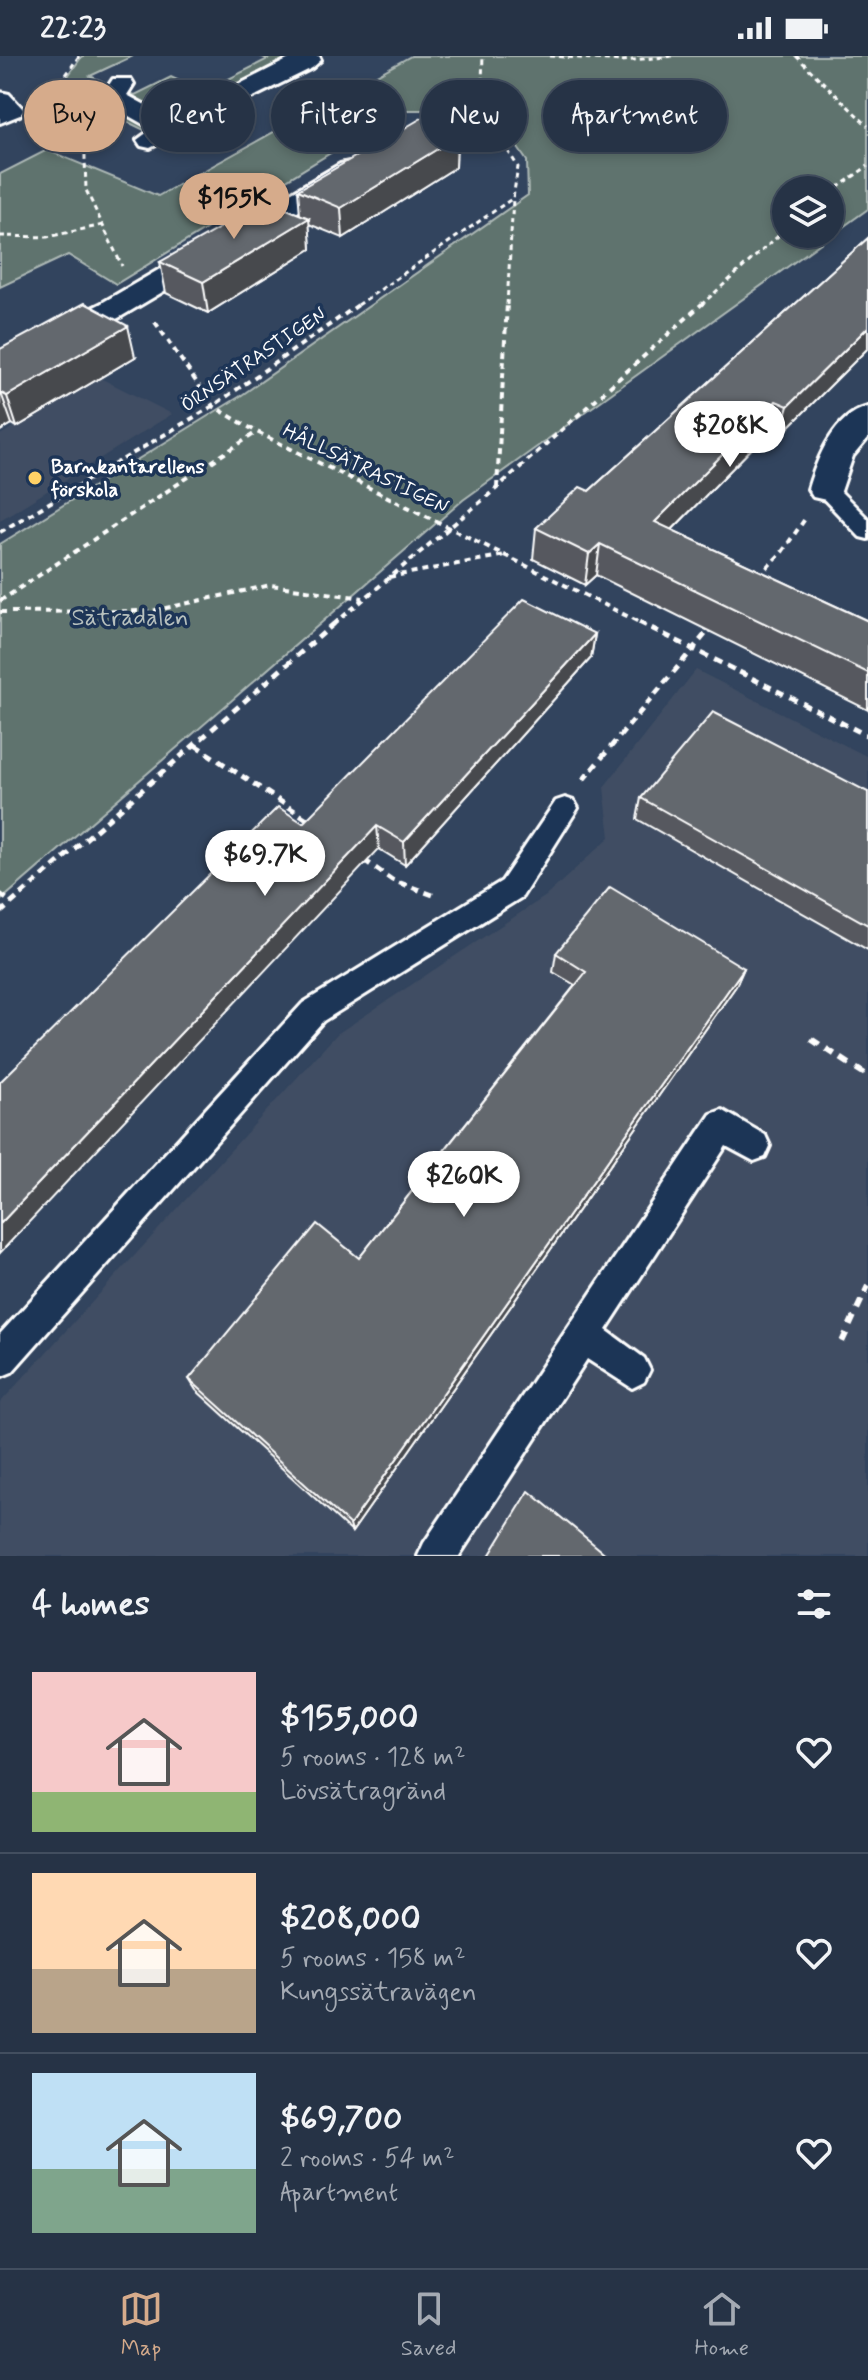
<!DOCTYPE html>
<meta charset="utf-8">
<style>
body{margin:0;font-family:Mynerve,sans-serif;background:#2e3b4d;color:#f1f3f6;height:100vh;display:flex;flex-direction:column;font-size:30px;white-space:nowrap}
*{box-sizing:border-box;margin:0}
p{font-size:26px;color:#a4aab3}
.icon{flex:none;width:44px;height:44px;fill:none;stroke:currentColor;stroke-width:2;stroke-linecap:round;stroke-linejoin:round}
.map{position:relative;height:1500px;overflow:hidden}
.side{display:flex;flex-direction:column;background:#263346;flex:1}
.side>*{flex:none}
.banner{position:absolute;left:24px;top:24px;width:820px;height:72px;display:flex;gap:16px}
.tools{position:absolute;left:772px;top:120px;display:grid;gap:16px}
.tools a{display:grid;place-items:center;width:72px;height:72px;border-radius:50%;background:#263346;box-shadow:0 4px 12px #0003,0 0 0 2px #424e5f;font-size:40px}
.price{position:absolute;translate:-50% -68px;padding:0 18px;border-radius:28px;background:#fff;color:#222;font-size:26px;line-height:52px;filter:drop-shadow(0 2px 4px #0008)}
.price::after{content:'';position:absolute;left:50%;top:48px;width:24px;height:18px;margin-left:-12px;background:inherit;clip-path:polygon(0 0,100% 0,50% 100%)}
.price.on{background:#d6ab8b;color:#111}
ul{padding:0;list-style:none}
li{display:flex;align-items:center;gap:24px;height:200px;padding:0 32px}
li+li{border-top:2px solid #424e5f}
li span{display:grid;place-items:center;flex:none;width:224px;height:160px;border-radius:0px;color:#555}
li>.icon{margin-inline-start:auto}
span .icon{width:96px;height:96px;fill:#fffc;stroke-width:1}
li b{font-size:34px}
h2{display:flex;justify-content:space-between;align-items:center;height:96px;padding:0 32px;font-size:34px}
.chip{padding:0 28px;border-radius:36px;background:#263346;box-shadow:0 4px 12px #0003,0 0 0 2px #424e5f;font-size:28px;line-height:72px}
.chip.on{background:#d6ab8b;color:#111}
.status{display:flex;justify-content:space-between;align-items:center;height:56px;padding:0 40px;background:#263346;direction:ltr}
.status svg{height:22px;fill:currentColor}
.dock{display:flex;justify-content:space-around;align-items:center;height:112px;border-top:2px solid #424e5f;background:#263346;font-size:22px;color:#a4aab3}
.dock a{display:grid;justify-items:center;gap:4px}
.dock .on{color:#d6ab8b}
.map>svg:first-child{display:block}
</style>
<div class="status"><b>22:23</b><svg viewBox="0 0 49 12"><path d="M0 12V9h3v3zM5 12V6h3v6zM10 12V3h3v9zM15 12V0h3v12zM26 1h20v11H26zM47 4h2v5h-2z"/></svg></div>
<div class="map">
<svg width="868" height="1500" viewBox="0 0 868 1500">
<rect width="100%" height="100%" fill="#32445e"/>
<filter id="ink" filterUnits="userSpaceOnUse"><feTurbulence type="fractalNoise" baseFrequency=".0125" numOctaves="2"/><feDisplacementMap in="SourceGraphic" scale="16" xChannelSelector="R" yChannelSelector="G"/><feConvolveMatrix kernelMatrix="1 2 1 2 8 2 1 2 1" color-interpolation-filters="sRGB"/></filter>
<g filter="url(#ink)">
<g fill="#414e63">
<polygon points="100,322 172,358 0,464 0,379"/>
<polygon points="696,614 868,701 868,1500 0,1500 0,1347 337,978 546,840 610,781 604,731"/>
</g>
<g fill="#5e736e" stroke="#aeb9b6" stroke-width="2" fill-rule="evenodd">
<path d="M82,0H133L90,20L104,26L93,32L156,71L144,74L89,47L73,50C54,28 69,21 82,0Z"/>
<path d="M260,0L294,1L211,49L192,42L190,44L207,51C163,66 160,60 123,35L135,39L171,21L203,36L268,3Z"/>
<path d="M411,0H868V153L463,444L0,845V488L239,341L528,139L527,105L492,54H401L116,228L68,199L0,231V118L47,94L158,140ZM786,134H830V178H786Z"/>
</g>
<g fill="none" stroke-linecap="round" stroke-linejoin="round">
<defs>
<g id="service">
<polygon points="826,426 833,428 868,463 868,483 860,481 819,438 816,433"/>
<polygon points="565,742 574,745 578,752 522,841 323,965 12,1316 0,1321 0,1278 303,947 502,825 556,745"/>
<polygon points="722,1054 765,1079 770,1090 765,1101 754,1105 726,1090 606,1274 644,1302 650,1314 644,1326 632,1332 587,1303 459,1500 418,1500 424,1487 711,1058"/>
</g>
<g id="minor">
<polygon points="295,0 319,0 321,4 312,12 150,92 141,90 137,84 152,73 104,46 101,41 113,23 131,23 134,28 127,39 171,63"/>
<polygon points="0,36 9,38 24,54 20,59 0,67"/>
<polygon points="349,106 358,108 362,114 358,120 122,260 11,318 0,321 0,298 100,248 340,108"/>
<path d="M868,351V382L853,400L839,441L826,444L813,441L808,433C817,403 834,359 868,351Z"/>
</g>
</defs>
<use href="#service" stroke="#fff" stroke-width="6"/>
<use href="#minor" stroke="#fff" stroke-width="6"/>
<g stroke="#fff" stroke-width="3" stroke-dasharray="5 4" stroke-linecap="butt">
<polyline points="79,0 55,35 84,69 86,134 122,210"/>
<polyline points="550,0 622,5 675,0"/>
<polyline points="796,0 868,70"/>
<polyline points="830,137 868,110"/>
<polyline points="0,180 47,181 103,169"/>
<polyline points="358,249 513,142 518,111 481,51 483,0"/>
<polyline points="507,249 513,143"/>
<polyline points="701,249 786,173"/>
</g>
<g stroke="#fff" stroke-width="4" stroke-dasharray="6 5" stroke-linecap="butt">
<polyline points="155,266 213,350 257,376 643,568"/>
<polyline points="497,432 507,247"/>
<polyline points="0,476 213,350 361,247"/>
<polyline points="759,520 782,496 805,463"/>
<polyline points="389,521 505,499"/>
<polyline points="0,545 257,376"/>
<polyline points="0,556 152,555 271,529 363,542"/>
<polyline points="334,568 497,432 703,247"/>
</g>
<g stroke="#fff" stroke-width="5" stroke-dasharray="8 6" stroke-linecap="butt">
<polyline points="639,566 868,680"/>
<polyline points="195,689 310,765"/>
<polyline points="583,724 708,575"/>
<polyline points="364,804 392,824 433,839"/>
<polyline points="0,838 12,847"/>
<polyline points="0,857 336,566"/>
</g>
<g stroke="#fff" stroke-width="6" stroke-dasharray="10 8" stroke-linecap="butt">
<polyline points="811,983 868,1020"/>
<polyline points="842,1286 868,1230"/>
</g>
<use href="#service" fill="#1d3557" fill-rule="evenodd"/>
<use href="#minor" fill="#1d3557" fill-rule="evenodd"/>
</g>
<g fill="#56595f" stroke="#fff" stroke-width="2">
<polygon points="457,81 456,111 343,182 309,168 311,193 208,257 166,237 160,206 300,159 298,134"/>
<polygon points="868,182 868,292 779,381 768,376 672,474 868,565 868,654 596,519 585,529 533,503 536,472 589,435"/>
<polygon points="0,293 135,301 17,371 12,368 0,375"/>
<polygon points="595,578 591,602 405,809 379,793 303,767"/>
<polygon points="868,736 868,894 637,763 641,742"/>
<polygon points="556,897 744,912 736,930 352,1476 196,1334 189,1323 359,1202 575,929 553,916"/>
</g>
<g fill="#46484d" stroke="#fff" stroke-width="2">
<polygon points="457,81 456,111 343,182 341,152"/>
<polygon points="309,162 311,193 208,257 203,226"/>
<polygon points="128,270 135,301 17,371 7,340"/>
<polygon points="868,271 868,292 779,381 788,350"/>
<polygon points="1,337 12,368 0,375 0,338"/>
<polygon points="776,345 768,376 649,497 655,466"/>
<polygon points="600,488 596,519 585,529 589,498"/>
<polygon points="595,578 591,602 405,809 404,786"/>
<polygon points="377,770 379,793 0,1197 0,1168"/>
<polygon points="744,912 736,930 352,1476 350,1469"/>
</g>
<g fill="#64676e" stroke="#fff" stroke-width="2">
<polygon points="439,52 457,81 341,152 298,134"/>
<polygon points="267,145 309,162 203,226 160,206"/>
<polygon points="868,182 868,271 788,350 776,345 655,466 868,565 868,617 600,488 589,498 536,472 580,431 589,435"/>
<polygon points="85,247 128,270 7,340 1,337 0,338 0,293"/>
<polygon points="524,543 595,578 404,786 377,770 0,1168 0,1026 278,751 303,767"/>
<polygon points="713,656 868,736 868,869 641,742"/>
<polygon points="610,831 744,912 350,1469 189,1323 317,1168 359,1202 586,916 556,897"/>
<polygon points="529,1435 608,1500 489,1500"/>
</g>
</g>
<circle fill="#ffd166" stroke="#1d3557" stroke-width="3" cx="35" cy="422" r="8"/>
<g text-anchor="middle" stroke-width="7" stroke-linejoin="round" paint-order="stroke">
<g font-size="20" fill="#fff" stroke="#1d3557">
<text transform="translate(253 303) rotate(-34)" y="7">ÖRNSÄTRASTIGEN</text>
<text transform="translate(366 412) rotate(26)" y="7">HÅLLSÄTRASTIGEN</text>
</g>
<g font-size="20" font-weight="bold" fill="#fff" stroke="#1d3557" text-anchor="start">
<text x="51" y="417">Barnkantarellens<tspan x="51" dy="23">förskola</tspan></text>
</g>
<g font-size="24" fill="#b7c0be" stroke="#1d3557">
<text x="130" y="569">Sätradalen</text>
</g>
</g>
</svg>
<div class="tools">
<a><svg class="icon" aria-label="layers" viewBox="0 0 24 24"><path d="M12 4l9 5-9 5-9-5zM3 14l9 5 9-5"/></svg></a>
</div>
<b class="price on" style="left:234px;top:185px">$155K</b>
<b class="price" style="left:730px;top:413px">$208K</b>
<b class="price" style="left:265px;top:842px">$69.7K</b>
<b class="price" style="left:464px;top:1163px">$260K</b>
<div class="banner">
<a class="chip on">Buy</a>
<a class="chip">Rent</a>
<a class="chip">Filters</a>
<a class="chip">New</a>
<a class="chip">Apartment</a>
</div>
</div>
<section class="side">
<h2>4 homes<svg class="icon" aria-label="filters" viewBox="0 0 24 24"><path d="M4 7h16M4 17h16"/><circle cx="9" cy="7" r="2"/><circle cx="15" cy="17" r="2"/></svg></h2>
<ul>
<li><span style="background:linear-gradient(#f6c9c9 75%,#8fb573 0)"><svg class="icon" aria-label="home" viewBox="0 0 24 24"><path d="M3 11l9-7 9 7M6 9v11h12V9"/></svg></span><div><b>$155,000</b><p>5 rooms · 128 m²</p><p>Lövsätragränd</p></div><svg class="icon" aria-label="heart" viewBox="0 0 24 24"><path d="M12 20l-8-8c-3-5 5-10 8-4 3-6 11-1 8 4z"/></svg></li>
<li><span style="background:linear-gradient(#ffd9b3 60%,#b9a48a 0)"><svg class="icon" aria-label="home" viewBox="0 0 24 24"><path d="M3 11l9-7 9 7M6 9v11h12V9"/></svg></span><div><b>$208,000</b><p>5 rooms · 158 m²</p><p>Kungssätravägen</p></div><svg class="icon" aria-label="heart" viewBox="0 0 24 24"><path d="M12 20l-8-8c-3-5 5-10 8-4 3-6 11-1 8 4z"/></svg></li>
<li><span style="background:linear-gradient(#bfe0f5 60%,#7fa58c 0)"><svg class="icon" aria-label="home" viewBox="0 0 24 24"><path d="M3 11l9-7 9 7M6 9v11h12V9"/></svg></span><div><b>$69,700</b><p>2 rooms · 54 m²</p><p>Apartment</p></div><svg class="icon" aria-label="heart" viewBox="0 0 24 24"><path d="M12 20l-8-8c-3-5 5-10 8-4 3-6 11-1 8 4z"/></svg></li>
</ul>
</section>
<nav class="dock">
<a class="on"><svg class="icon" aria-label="map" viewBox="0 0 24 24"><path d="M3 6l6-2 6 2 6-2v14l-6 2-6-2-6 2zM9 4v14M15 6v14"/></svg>Map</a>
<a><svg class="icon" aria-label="saved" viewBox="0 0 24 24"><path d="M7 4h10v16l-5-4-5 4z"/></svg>Saved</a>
<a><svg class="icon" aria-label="home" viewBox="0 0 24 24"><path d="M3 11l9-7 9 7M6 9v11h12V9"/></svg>Home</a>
</nav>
